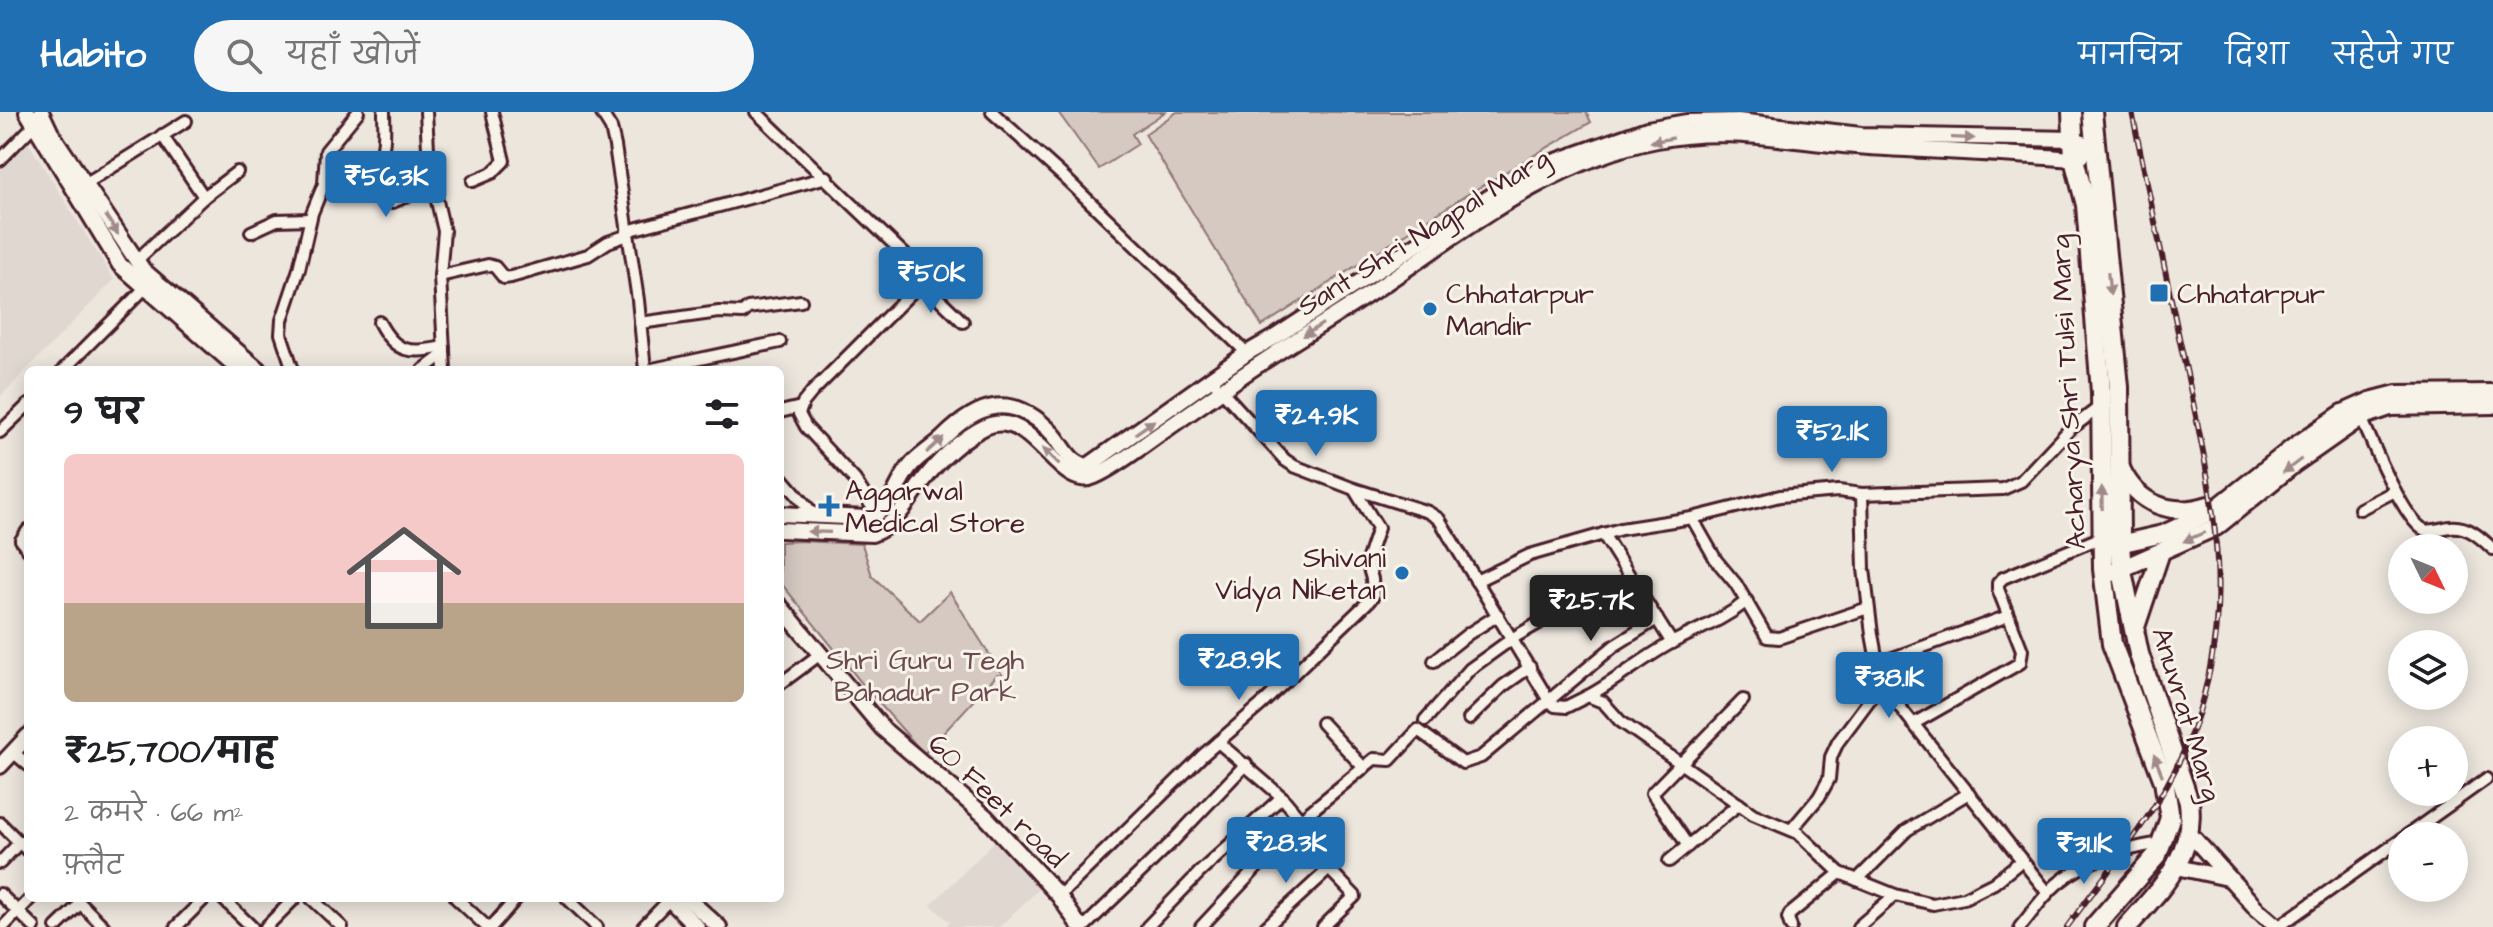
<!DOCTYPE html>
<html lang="hi">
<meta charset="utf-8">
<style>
body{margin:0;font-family:"Architects Daughter","Playpen Sans Deva",sans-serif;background:#f6f6f6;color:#202124;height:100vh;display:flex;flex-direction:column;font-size:30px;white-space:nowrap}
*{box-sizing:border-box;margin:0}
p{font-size:26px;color:#757577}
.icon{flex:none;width:44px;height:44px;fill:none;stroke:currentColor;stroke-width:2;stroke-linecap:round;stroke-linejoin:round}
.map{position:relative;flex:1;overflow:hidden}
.details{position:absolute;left:24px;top:254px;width:760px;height:536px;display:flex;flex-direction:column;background:#fff;border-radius:12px;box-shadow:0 4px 20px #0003}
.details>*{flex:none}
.needle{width:52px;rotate:133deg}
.tools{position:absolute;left:2388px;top:422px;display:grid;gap:16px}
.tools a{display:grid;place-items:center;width:80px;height:80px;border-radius:50%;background:#fff;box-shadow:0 4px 20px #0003;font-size:40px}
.price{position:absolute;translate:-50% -68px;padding:0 18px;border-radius:8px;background:#1f6fb2;color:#fff;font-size:26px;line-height:52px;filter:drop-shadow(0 2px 4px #0008)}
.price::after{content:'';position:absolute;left:50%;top:48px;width:24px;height:18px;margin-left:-12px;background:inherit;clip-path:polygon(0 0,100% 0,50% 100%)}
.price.current{background:#222;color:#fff}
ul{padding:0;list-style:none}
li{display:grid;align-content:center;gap:16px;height:424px;padding:0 40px}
li span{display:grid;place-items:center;height:248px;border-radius:12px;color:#555}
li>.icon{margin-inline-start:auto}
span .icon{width:144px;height:144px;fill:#fffc;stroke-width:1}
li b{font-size:34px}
h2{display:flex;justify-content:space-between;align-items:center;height:96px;padding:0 40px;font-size:34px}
header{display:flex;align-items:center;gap:48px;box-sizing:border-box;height:112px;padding:0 40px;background:#1f6fb2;color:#fff}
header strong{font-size:38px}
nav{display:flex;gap:44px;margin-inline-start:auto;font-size:28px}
.search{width:560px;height:72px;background:#f6f6f6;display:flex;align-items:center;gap:20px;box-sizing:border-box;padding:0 28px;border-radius:44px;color:#757577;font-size:30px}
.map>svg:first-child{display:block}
</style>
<header>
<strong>Habito</strong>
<div class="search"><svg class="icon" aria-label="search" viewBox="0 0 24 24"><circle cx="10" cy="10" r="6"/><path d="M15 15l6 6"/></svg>यहाँ खोजें</div>
<nav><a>मानचित्र</a><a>दिशा</a><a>सहेजे गए</a></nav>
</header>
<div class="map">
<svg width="2493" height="815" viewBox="0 0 2493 815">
<rect width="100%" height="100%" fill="#ece6dd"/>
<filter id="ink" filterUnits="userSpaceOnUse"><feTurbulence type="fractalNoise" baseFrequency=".0125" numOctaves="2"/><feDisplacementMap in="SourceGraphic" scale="16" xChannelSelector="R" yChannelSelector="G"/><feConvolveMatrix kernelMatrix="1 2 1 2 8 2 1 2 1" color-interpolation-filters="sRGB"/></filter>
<g filter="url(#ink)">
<g fill="#e0d7d0">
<polygon points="28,30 114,168 0,285 0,59"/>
<polygon points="1000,724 1044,772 999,815 945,815 950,810 931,793"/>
</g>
<g fill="#d5c9c2" stroke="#907476" stroke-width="2">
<polygon points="1058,0 1165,0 1132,22 1138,32 1099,57"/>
<polygon points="1177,0 1586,0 1591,10 1468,82 1262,214 1145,22"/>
<polygon points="801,429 862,432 872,464 920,509 950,480 1003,564 997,563 924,642 864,574 780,470 780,430"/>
</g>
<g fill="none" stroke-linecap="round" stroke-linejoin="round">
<defs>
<g id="street">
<path d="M384,0C384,19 388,47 369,56L385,89L393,90L433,73"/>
<polyline points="426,0 429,55 444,119 440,164 445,258"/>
<polyline points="601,0 611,16 615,34 638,188 645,258"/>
<polyline points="756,0 924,161 922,170 812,280 803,291 799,302 806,315 855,368 877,403"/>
<polyline points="992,0 1064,65 1247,241"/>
<polyline points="162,23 204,85"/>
<polyline points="0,48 34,13"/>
<polyline points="473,69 492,61 504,49 492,0"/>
<polyline points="85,72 186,9"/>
<polyline points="627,119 827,65"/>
<polyline points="251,120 277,108 310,107"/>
<polyline points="136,149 204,85 237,60"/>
<polyline points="440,164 488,153 495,155 504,166 511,165 588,143 608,130 628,123"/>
<polyline points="922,170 963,210"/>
<path d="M379,210C396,243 411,241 444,235"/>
<polyline points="640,211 719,200 743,201 748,196 801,189"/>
<polyline points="63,258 145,176"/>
<polyline points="293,258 281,222 282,208 299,157 312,101 324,72 326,39 358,0"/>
<polyline points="423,258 444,242"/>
<polyline points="648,258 780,230"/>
<polyline points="1212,268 1285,348 1294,354 1354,377 1428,400 1439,407 1548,587 1555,594 1566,595 1588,584 1603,590 1620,609 1753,702 1798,721 1840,761 1895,783 1933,792 1964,786 1994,771 2021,749"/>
<polyline points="780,300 801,295"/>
<path d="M2361,305C2370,326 2405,411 2425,418C2433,420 2442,416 2450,415C2468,413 2481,426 2493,437"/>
<polyline points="0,320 28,293"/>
<polyline points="780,363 815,404"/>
<polyline points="1862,382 1864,457 1872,522 1876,544 1896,590 2048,781"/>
<polyline points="2360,397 2395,379"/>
<polyline points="1692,406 1716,448 1736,472 1767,525 1779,526 1868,496"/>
<polyline points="28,418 21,428 28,438"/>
<polyline points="1603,422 1672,531"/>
<polyline points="1476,469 1530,443 1621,417 1692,406 1780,384 1838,379 1862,382 2003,377 2021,369 2069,318 2101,294"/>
<polyline points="1434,549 1468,522 1498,503"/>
<polyline points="1879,551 2008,504"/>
<polyline points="780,572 819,543"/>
<path d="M1588,584C1618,568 1644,545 1675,529C1701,516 1723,508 1747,489"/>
<polyline points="1469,607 1503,574 1530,555"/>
<polyline points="1425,608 1470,557 1513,526 1539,511 1558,495 1583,487 1593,497 1599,499 1640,482"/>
<polyline points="1322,611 1364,656"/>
<polyline points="1913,612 2020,551 2022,538 1998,477 1998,471 2003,466 2102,425"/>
<polyline points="1218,630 1282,685 1302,709"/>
<polyline points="13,640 28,653"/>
<polyline points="0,711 28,739"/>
<polyline points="1792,717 1819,685 1829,667 1831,645 1838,630 1885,567"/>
<polyline points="2406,724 2486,667"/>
<polyline points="1688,734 1652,681 1743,588"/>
<polyline points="1669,749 1739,692"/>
<polyline points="0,751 19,731"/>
<polyline points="1857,768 1907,718 1969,681"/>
<polyline points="0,782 34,815"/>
<polyline points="1059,784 1203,643 1262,592 1369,489 1373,484 1372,467 1367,449 1378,416 1354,377"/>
<polyline points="75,786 104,815"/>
<polyline points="222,786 252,815"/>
<polyline points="311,786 342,815"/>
<polyline points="456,786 487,815"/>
<polyline points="567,786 597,815"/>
<polyline points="3,815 31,786"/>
<polyline points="56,815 80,792"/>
<polyline points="176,815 205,786"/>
<polyline points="266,815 295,786"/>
<polyline points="491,815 517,786"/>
<polyline points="643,815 669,788"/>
<polyline points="1084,815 1172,730 1246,652"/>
<polyline points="1147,815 1200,760 1282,685"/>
<polyline points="1201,815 1305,704 1374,647 1390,648 1418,618 1463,651 1481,645 1614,534 1657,507"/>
<polyline points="1266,815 1329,757 1355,784 1323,815"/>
<polyline points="1791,815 1788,806 1790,802 1840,761"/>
<polyline points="1858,815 1895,783"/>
<path d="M2020,815C2032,801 2043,784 2057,772C2086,747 2124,737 2161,731"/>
<polyline points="2278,815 2402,727"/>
</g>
<g id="secondary">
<polyline points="27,0 120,153 240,258"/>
<polyline points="41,0 51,21 143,158 259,258"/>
<path d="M780,402L867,406C896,396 894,371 913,351C922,342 933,335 942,327C979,290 1013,279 1053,322C1063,333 1071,354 1088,354L1247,241L1275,225L1499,79L1551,51L1647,17L1687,10L1738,9L1861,23L2074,27L2096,38"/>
<path d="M780,418L872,422C898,412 907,389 923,369C938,349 962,326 985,315C1033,293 1058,382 1095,364C1117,354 1138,337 1158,323C1184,305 1210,287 1236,268C1281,236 1329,209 1375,178C1462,120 1551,48 1657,28C1727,14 1786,29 1855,34C1928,39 2001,41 2074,47L2081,44"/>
<polyline points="780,494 883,617 985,704 1059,784 1080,815"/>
<polyline points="0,654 28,624"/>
<polyline points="2190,722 2257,797 2278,815"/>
<polyline points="2177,755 2228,766"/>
<polyline points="668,786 697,815"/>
<polyline points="687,786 719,815"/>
</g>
<g id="primary">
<path d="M2121,356C2137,392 2171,405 2208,393"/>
<polyline points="2110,434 2163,422 2213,399 2295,334 2343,301 2370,289 2397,282 2493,281"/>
<polyline points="2112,461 2216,415 2294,352 2361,305 2390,295 2493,293"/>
<polyline points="2134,521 2161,440"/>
</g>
<g id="highway">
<polyline points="2072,0 2074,47 2086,93 2101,280 2103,457 2112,532 2164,669 2170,706 2157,743 2094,815"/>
<path d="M2092,0L2119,275L2120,432L2122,459L2139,542L2189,690C2196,744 2160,777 2127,815"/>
</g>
</defs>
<use href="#street" stroke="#4a1f2b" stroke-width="16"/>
<use href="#secondary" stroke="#4a1f2b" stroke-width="20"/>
<use href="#primary" stroke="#4a1f2b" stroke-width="22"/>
<use href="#highway" stroke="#4a1f2b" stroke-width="24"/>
<use href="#street" stroke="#f7f3e8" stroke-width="10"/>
<use href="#secondary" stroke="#f7f3e8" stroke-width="14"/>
<use href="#primary" stroke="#f7f3e8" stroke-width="16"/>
<use href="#highway" stroke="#f7f3e8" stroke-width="18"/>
<defs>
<path id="rail" d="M2067,815C2108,758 2156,703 2184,639C2246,500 2209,366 2179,225C2163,150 2148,75 2132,0"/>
</defs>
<use href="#rail" stroke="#4a1f2b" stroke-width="6"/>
<use href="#rail" stroke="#f7f3e8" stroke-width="3" stroke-dasharray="9" stroke-linecap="butt"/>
</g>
<defs><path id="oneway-solid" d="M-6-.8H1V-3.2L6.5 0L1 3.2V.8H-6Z" transform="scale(2)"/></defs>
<g fill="#a0898a">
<use href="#oneway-solid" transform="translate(1963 26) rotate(2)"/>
<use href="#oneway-solid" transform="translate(1662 28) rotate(170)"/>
<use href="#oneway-solid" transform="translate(112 113) rotate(57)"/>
<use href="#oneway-solid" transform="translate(2109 172) rotate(84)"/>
<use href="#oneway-solid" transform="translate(1313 218) rotate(147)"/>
<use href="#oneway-solid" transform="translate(1145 315) rotate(-35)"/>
<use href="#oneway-solid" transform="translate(935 333) rotate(-42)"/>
<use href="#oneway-solid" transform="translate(1051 344) rotate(-135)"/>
<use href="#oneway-solid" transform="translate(2292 354) rotate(143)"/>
<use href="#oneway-solid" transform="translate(2102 386) rotate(-91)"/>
<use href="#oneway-solid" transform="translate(819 420) rotate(-178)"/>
<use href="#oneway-solid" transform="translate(2194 425) rotate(156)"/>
<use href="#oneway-solid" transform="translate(2158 653) rotate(-112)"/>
</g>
</g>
<g fill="#1f6fb2" stroke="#f7f3e8" stroke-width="3">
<rect x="2149" y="171" width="20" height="20" rx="4"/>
<circle cx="1430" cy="197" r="8"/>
<path d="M825 382h8v8h8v8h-8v8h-8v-8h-8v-8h8z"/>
<circle cx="1402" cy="461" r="8"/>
</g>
<g text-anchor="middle" stroke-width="6" stroke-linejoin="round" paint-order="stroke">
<g font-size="28" fill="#4a1f2b" stroke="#f7f3e8">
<text transform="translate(1423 119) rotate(-32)" y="10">Sant Shri Nagpal Marg</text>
<text transform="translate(2067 280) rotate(-93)" y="10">Acharya Shri Tulsi Marg</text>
<text transform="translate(2188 602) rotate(73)" y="10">Anuvrat Marg</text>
<text transform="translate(998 688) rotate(44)" y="10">60 Feet road</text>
</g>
<g font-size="28" fill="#4a1f2b" stroke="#f7f3e8" text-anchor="start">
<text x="1446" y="191">Chhatarpur<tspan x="1446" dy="32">Mandir</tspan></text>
<text x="2177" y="191">Chhatarpur</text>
<text x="845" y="388">Aggarwal<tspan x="845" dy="32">Medical Store</tspan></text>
<text x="1386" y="455" text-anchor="end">Shivani<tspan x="1386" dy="32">Vidya Niketan</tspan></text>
</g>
<g font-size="28" fill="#6d4a51" stroke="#f7f3e8">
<text x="925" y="557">Shri Guru Tegh<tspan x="925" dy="32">Bahadur Park</tspan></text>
</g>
</g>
</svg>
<div class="tools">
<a><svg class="needle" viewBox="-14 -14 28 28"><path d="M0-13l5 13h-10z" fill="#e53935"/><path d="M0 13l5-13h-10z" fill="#757577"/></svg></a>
<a><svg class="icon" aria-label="layers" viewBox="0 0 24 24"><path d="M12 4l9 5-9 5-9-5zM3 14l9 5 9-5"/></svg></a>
<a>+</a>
<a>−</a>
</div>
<b class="price" style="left:386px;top:107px">₹56.3K</b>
<b class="price" style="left:931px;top:203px">₹50K</b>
<b class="price" style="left:1316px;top:346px">₹24.9K</b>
<b class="price" style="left:1832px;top:362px">₹52.1K</b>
<b class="price current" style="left:1591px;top:531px">₹25.7K</b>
<b class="price" style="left:1239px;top:590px">₹28.9K</b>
<b class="price" style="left:1889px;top:608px">₹38.1K</b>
<b class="price" style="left:1286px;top:773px">₹28.3K</b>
<b class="price" style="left:2084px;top:774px">₹31.1K</b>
<section class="details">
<h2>9 घर<svg class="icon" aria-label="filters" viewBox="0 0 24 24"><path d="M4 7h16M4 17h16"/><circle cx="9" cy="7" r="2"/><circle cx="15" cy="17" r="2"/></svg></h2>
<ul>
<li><span style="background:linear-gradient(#f6c9c9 60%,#b9a48a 0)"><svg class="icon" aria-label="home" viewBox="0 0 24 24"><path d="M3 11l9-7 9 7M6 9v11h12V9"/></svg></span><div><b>₹25,700/माह</b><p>2 कमरे · 66 m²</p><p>फ़्लैट</p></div></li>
</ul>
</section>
</div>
